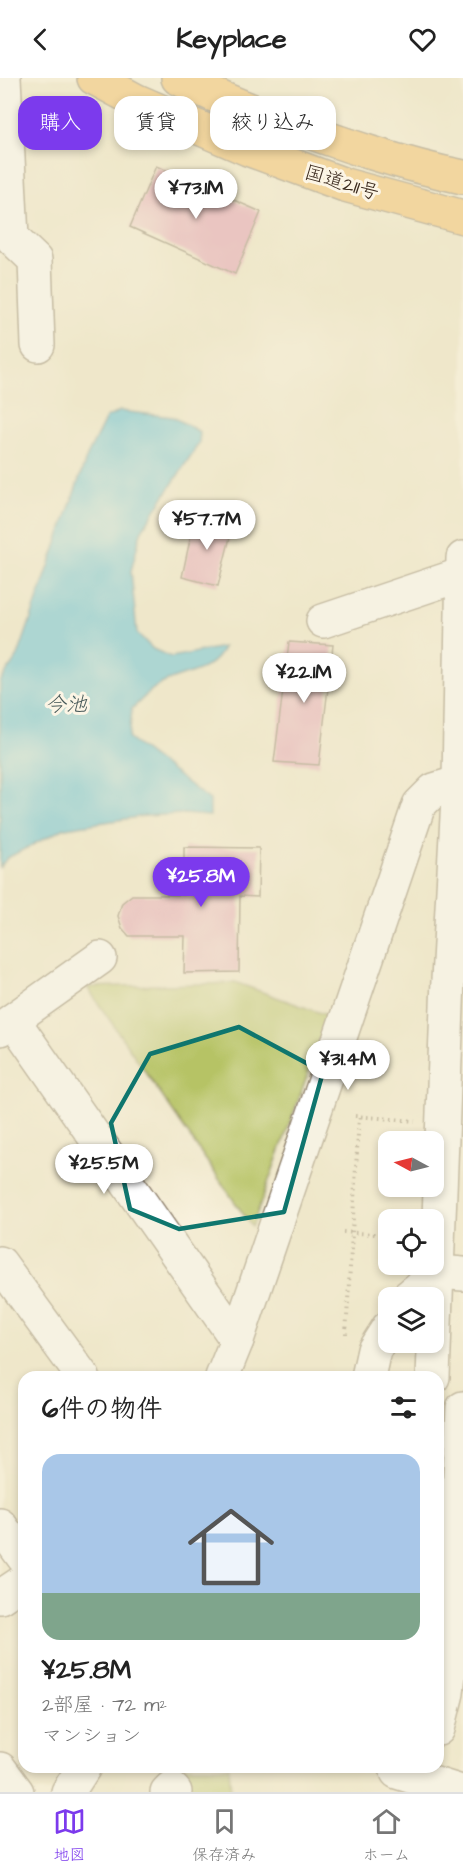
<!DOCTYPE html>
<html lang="ja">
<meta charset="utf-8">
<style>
body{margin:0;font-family:"Architects Daughter","Klee One",sans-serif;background:#f2f2f2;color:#222;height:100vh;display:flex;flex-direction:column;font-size:22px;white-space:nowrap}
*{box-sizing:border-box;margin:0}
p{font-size:20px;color:#767676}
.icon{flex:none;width:33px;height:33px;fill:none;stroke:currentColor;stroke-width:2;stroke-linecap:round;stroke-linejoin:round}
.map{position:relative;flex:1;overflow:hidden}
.sheet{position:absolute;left:18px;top:1293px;width:426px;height:402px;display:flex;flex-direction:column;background:#fff;border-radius:18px;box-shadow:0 3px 9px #0003}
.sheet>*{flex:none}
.guide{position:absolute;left:18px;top:18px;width:428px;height:54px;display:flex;gap:12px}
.needle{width:39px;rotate:277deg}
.fabs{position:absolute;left:378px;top:1053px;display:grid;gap:12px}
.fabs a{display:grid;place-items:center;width:66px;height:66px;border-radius:12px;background:#fff;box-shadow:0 3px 9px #0003;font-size:30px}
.price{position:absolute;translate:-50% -51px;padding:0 14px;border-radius:21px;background:#fff;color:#222;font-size:20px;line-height:39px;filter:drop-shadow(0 2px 3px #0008)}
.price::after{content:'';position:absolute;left:50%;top:36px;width:18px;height:14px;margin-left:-9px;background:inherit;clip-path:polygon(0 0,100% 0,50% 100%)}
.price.on{background:#7c3aed;color:#fff}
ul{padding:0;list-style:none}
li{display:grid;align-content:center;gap:12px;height:318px;padding:0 24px}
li+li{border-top:2px solid #e0e0e0}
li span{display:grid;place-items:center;height:186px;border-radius:18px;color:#555}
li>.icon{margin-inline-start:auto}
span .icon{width:108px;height:108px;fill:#fffc;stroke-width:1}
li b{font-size:26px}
h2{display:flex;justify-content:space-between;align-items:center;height:72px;padding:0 24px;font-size:26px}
.chip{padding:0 21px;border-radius:18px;background:#fff;box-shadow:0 3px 9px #0003;font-size:21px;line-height:54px}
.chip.on{background:#7c3aed;color:#fff}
header{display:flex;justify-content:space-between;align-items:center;height:78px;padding:0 24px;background:#fff;font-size:27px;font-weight:800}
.menu{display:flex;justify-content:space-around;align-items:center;height:84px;border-top:2px solid #e0e0e0;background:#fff;font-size:16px;color:#767676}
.menu a{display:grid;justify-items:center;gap:3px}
.menu .on{color:#7c3aed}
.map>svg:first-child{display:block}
</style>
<header><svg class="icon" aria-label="back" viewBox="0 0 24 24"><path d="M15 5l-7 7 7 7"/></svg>Keyplace<svg class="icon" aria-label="heart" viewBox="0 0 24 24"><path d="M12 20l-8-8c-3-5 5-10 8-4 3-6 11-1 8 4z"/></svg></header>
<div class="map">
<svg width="463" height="1714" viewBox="0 0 463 1714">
<rect width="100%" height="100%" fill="#fcf5e5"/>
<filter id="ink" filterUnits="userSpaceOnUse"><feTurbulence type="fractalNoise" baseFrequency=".0167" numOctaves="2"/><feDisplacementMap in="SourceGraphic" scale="12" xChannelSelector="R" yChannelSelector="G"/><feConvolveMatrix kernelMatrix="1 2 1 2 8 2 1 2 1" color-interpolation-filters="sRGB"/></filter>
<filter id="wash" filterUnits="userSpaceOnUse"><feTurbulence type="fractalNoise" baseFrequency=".008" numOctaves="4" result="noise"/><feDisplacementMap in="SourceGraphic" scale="24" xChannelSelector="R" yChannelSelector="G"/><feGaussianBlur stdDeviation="1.35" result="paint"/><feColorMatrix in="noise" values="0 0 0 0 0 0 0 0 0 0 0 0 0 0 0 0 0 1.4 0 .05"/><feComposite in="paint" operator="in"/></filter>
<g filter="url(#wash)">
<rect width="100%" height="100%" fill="#efe7ca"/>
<g fill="#b6c365" stroke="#787642" stroke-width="1.5">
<polygon points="237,905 329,938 252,1149 87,909"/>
<polygon points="179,1689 229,1689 231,1714 192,1714 175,1694"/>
</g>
<path fill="#5dc1db" stroke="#4c767c" stroke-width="1.5" d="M120,333L173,339L200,354L199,365L141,454L131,493L137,555L153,571L171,579L223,569C215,594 182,595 161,606C150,611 141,623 132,631L129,661L210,722V738L183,736L145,738L65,750L7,780L0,789V604L18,578L87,378L106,340Z"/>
<g id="blocks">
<g fill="#e49bb5">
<polygon points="156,88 261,134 235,196 130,149"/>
<polygon points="195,438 233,447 218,508 182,499"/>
<polygon points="289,564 333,567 319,687 274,684"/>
<polygon points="184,769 259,770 258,819 240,818 239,894 184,895 185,858 129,858 122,850 118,838 122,825 132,817 184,817"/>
</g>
</g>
</g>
<g filter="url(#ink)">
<use href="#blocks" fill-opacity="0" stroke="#958874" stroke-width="1.5"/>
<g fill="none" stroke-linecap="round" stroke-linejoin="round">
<defs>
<g id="minor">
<polyline points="4,0 12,160 35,182 38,267"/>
<polyline points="323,543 463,496"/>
<polyline points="13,942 237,1262"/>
<polyline points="0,951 100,880"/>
<polyline points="0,1185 83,1299"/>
<polyline points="407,1220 438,1194 463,1196"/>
<polyline points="222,1299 237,1262 419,727 434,712 463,703"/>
<polyline points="368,1299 374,1272 388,1250"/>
<polyline points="433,1299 448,902 459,703 463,480"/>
<polyline points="0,1447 24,1480"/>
<polyline points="0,1519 24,1503"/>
<polyline points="438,1651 447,1615 452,1566 463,1330"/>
<polyline points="0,1691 17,1714"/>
<polyline points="397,1694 461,1714"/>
<polyline points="68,1714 84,1689"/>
<polyline points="167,1714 171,1710 175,1714"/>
</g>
<g id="highway">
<polyline points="94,0 137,23 248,71 345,107 463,139"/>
<path d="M178,0C210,17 245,30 279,43C339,65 400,86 463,99"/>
</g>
</defs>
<use href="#minor" stroke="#958874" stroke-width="36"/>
<use href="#highway" stroke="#958874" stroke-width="36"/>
<g stroke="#958874" stroke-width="4" stroke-dasharray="1.5 4.5" stroke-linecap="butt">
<polyline points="355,1038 415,1043"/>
<polyline points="343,1154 388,1157"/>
<polyline points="346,1256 359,1039"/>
</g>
<use href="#minor" stroke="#fff" stroke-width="33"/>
<use href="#highway" stroke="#f6c06b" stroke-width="33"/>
</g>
</g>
<path d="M0 0H463V1714H0ZM239,949L323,994L284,1134L179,1151L130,1131L111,1045L150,976Z" fill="#efe7ca" fill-opacity=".55" fill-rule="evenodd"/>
<path fill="none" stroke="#0f766e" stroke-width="4.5" stroke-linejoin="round" d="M239,949L323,994L284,1134L179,1151L130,1131L111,1045L150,976Z"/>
<g text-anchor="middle" stroke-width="6" stroke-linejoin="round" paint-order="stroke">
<g font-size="20" fill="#3b2a1e" stroke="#fcf5e5">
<text transform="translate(342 104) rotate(17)" y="7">国道211号</text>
</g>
<g font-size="21" font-style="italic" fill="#455757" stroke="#fcf5e5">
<text x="66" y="633">今池</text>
</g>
</g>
</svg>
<div class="fabs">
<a><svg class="needle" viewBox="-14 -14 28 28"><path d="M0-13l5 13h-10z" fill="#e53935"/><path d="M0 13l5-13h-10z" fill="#767676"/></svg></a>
<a><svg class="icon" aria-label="locate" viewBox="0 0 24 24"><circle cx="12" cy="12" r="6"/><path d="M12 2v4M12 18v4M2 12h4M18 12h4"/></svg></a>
<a><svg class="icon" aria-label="layers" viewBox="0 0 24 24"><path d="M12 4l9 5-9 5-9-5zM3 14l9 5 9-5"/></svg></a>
</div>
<b class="price" style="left:196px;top:142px">¥73.1M</b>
<b class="price" style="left:207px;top:473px">¥57.7M</b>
<b class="price" style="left:304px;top:626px">¥22.1M</b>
<b class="price on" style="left:201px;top:830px">¥25.8M</b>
<b class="price" style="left:348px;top:1013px">¥31.4M</b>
<b class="price" style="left:104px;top:1117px">¥25.5M</b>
<div class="guide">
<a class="chip on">購入</a>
<a class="chip">賃貸</a>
<a class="chip">絞り込み</a>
</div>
<section class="sheet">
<h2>6件の物件<svg class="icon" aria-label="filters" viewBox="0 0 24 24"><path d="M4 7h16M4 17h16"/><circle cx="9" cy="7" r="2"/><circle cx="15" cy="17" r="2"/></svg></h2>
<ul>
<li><span style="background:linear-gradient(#a9c7e8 75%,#7fa58c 0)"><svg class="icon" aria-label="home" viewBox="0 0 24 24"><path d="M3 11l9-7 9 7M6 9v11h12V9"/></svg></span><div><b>¥25.8M</b><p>2部屋 · 72 m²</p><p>マンション</p></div></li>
</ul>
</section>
</div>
<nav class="menu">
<a class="on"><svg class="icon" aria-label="map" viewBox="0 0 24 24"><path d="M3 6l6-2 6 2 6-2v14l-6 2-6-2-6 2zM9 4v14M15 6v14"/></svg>地図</a>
<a><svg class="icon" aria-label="saved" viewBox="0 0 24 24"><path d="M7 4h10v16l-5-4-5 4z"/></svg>保存済み</a>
<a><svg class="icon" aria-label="home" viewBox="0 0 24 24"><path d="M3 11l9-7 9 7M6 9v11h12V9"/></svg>ホーム</a>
</nav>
